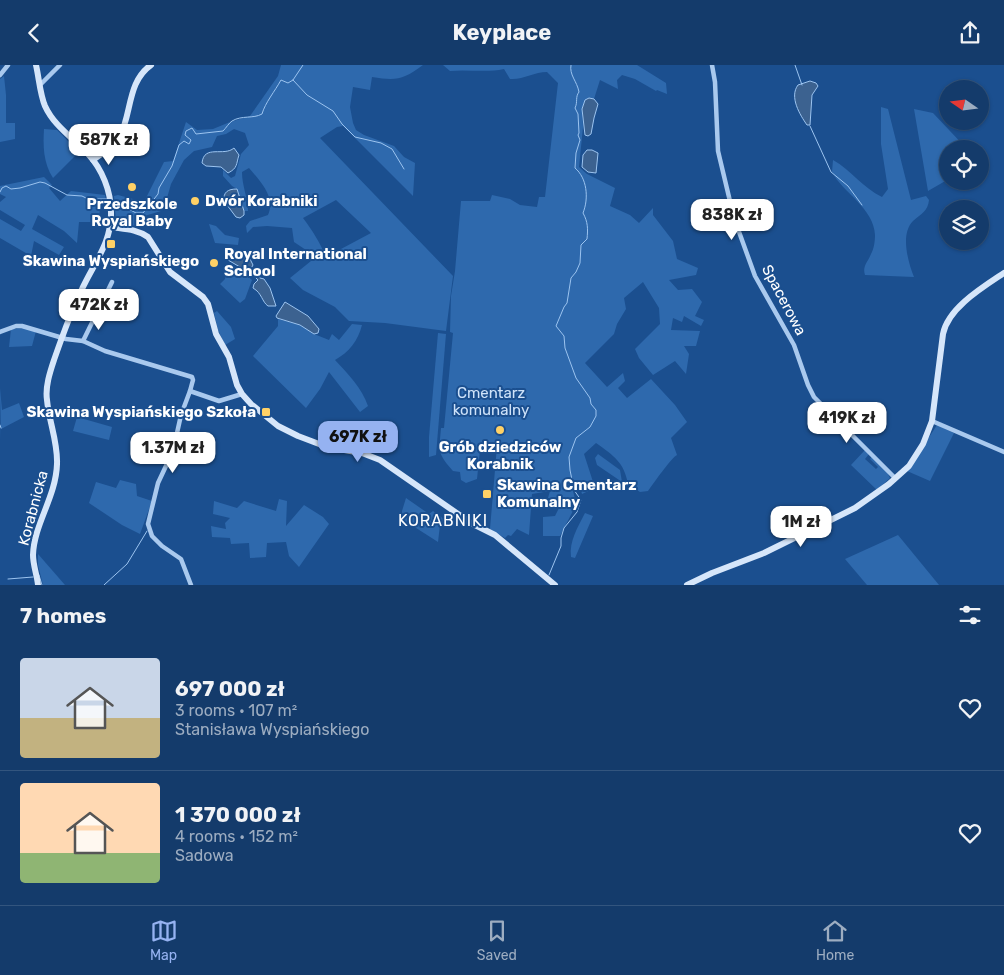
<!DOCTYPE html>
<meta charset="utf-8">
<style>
body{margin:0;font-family:Rubik,sans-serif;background:#214673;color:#f1f3f6;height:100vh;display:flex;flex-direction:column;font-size:19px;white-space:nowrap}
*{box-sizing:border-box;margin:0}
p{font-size:16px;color:#9dadc1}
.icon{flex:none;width:28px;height:28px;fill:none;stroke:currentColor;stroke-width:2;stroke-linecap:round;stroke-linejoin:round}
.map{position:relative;height:520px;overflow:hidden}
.panel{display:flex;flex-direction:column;background:#143b6b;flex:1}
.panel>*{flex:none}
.needle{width:32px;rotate:284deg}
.fabs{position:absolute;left:939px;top:15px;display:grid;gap:10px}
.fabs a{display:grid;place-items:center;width:50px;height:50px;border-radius:50%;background:#143b6b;box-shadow:0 1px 4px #0004,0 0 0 1px #33557e;font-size:25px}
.price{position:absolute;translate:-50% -42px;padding:0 11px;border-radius:10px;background:#fff;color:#222;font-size:16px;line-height:32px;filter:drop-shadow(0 1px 2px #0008)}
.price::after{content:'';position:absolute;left:50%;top:30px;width:15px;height:11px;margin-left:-8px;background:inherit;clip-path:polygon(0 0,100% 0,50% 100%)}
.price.current{background:#95b2f1;color:#111}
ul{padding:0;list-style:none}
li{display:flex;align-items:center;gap:15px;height:125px;padding:0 20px}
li+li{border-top:1px solid #33557e}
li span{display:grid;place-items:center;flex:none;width:140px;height:100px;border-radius:5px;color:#555}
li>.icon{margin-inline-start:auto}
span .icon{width:60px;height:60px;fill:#fffc;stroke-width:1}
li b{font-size:21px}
h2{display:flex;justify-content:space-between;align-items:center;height:60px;padding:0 20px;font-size:21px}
header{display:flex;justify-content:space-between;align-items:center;height:65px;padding:0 20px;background:#143b6b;font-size:22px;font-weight:700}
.dock{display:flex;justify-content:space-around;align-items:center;height:70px;border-top:1px solid #33557e;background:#143b6b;font-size:14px;color:#9dadc1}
.dock a{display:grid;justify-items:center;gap:2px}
.dock .current{color:#95b2f1}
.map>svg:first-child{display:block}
</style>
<header><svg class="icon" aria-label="back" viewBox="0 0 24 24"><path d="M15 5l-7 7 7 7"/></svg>Keyplace<svg class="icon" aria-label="share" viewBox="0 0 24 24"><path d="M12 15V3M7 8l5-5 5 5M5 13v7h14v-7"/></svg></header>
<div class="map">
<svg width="1004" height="520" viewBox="0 0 1004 520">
<rect width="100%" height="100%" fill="#1b4f8f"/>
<g fill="#2e69ad" fill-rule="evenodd">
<path d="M281,0H423C403,15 396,16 372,12L370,25L353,22L350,42L353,58L356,65L364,70L394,81L404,92L415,98L413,131L343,61L337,62L320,73L453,211L446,266L385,258L349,256L335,242L303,225L290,213L311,196L306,185L294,177L292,163L267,161L253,162L247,168L246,161L250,156L268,150C276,132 260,116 249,103L242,107C242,121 248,133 248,146H244L237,124L232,121L223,111V105L231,113L235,111L241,89L249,80L245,68L234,64L226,69L217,71L212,82L194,86L184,95L171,119L165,140L161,146L141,152L136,161L116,157L114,131L118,130L144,137L164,97L173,96L186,57L197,65L213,64L230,57L250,51L278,11ZM336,135L371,168L326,192C320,178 313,166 303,153Z"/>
<path d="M443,0H637L666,18L667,29L657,25L656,26L635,14L622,10L617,15L618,24L600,15L594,34L585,35L582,44L583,62L579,102L587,109L615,123L610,141L630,150L639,158L653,143V150L673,176L677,194L698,203L696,210L669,215L678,225L692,224L702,237L695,251L704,255L701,261L684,251L682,257L673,253L671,265L700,266L696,281H684L689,289L686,309L675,296L653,310L639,293L635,284L660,259L659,243L643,217L624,233L626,244L617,259L614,269L585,298L607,322L623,308L625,316L618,323L627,333L651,314L675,340L687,357L671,373L677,390C672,392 653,419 648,426L640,427L628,419C624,397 614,391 596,378L584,389L595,423L582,429L579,419L571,418L575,434V442L560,471H543V452L555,451L559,443V434L548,433L550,426L532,429L529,470L517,464L511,471L508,470L505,473L490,464L497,381L492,380L491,385H480L477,414L466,418L461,415L460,407L453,406C437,388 439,387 441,363H444L453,268L450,267L451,231L455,206L461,136H490L492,130L510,134L520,140L537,142L539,132H545L558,18L547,7C534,7 523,15 510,14L504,4C486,8 468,4 450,6Z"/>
<polygon points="4,11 6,30 6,58 15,58 15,74 0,77 0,14"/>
<path d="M881,42L888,44L911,135L926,131L929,135C928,146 921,149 913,156C900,169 908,197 914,212L865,210C862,201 868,197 871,189C874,184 875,176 875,170C874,143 843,128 832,107L833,95C851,105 863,123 882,132L888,124L881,79Z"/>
<polygon points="914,44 933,48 967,84 948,84 947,115 928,126"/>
<path d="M44,64L57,65L79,87L53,113C43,98 43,80 44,64Z"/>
<polygon points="44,112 52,120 49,123 60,136 71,126 105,130 107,140 100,140 99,158 92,157 79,157 77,178 64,166 38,150 32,164 64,182 59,190 34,176 31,191 0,173 0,154 21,166 25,160 0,145 0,137 6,132 0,129 0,121"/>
<polygon points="209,159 216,161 225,170 239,173 238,180 215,178"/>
<polygon points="237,202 252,215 245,234 240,238 220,219 225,214 226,206"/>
<polygon points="217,246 231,262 235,274 225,280 218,265 214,248"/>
<path d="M278,254L300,260L314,269L329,275L332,269L339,275L352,259L362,260C358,276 349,287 335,295C348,309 362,323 368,341L360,347L329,307L320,324L306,343L253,291L278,261Z"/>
<polygon points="24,263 36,266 32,281 9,282 11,264"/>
<polygon points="438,268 446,269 436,390 429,392 429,372"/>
<polygon points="0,323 2,345 19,338 24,352 1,364 1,375"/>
<polygon points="77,352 112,362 109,375 73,366"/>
<polygon points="937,360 954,368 930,416 907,406"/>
<polygon points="865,385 869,389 865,394 876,404 878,402 870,394 872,391 886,405 890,413 877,425 851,400"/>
<polygon points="598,389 620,405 622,417 597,400 595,393"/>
<polygon points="120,415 136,419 137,431 152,436 140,469 122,460 89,438 96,417 116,423"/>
<polygon points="406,433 429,449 433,446 445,455 440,460 438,477 402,454 402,446"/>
<polygon points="279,434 287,436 286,461 304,440 323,452 329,459 299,502 289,491 286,477 267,478 266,492 250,493 249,478 231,479 230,473 212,472 211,461 226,464 225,458 230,453 213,449 214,436 237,443 244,436 276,446"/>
<path d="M585,448L593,451L575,493L571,492C569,476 578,462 585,448Z"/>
<polygon points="898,470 939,520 867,520 845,494"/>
<polygon points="38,489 65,520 43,520 38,500"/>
</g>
<g fill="#3c6290" stroke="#9cc4f0">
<path d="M810,16L816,18L818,21L812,30L810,60H807C800,50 789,32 798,20Z"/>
<polygon points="589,33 594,34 598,39 594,53 591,69 588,71 585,70 582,44 585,35"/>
<path d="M234,83L239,90C236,99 238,103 228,108L221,102L206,101L202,98C204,79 224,92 234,83Z"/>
<polygon points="587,85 592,85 598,88 596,108 588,107 582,102 583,90"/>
<path d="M237,124L244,146V150L240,153L236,152L224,136C223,127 228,124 237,124Z"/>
<polygon points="235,187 240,188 247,196 249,196 250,194 253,200 249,207 247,208 245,205 228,195"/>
<path d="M258,210L260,213L264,214L270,223L276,241H268C262,237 262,228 253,223L254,219L258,215L255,212Z"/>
<polygon points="285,237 308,251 319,264 318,268 314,269 300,260 277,253 276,251"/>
</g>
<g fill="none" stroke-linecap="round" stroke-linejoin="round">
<g stroke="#9cc4f0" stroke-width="1">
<polyline points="795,0 802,20"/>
<polyline points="293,15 307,30 333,46 342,59 355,72 381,78 392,84 404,104"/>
<polyline points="810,61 831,107 848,121 862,140"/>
<polyline points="0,127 2,123 6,121 11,124 20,123 40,117 45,118 67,130 82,131 88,134 108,134"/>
<path d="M112,135L136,148H143L158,129L159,123L172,101L179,80L184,76L189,79L191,75L185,70L186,66L192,63L196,69L223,66C226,63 229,58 232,56C242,50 253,54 262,49C265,38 275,26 281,15L288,18L293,15L303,0"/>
<polyline points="0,360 1,363"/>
<polyline points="39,510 42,520"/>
<path d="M549,510L561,481V473L564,463L577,447L581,435L574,425L570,405L569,392L576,373L590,362L596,351V345L591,339L590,333L576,313L565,283L564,271L556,261L564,242L567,238L571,213L576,207L580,198L581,180L587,174C588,164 588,157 583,148C589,133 587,113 575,103L576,88L580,75L578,70L579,68L578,49L575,43C578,37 575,32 579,27C577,16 569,10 571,0"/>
<polyline points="8,514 33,512"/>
<polyline points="104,520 127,499 147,466"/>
</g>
<g stroke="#a9c9ee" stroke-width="4.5">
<polyline points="712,0 715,17 718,86 734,153 755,211 794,280 808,320 814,332 895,413"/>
<polyline points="0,10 8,0"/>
<polyline points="40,20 60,0"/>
<polyline points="0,267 16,261 22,261 66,274 83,276 112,217"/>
<polyline points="83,276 105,286 192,312 193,315 190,326"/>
<polyline points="932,356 1004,387"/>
<polyline points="191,520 181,494 162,481 152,471 148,459 158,418 173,386 181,350 190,326 219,336 242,329"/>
</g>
<g stroke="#d6e6fa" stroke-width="6">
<path d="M36,0C39,13 40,29 45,41C54,61 73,73 88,89C102,104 111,126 111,147C112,177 94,198 82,224C71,246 62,272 54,295C50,307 45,322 47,335C49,357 58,377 57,399C56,432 34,459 33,490C33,500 37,510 38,520"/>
<path d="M93,95C102,88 114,82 120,71C132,48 127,17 151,0"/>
<path d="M111,162C124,164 137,164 148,172L170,207L203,232L208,239L216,269L229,292L237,320L242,329L251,339L278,361L298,371L327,382L362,388L380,395L471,458L495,470L555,520"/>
<path d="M687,520L712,508L764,488L855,443L889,419L909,401L923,379L932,356L943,269C948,243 983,222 1004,208"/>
</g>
</g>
<g fill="#ffd166" stroke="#1b4f8f" stroke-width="2">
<circle cx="132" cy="122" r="5"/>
<circle cx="195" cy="136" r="5"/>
<rect x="106" y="174" width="10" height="10" rx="2.5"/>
<circle cx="214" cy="198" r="5"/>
<rect x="261" y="342" width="10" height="10" rx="2.5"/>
<circle cx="500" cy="365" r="5"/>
<rect x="482" y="424" width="10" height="10" rx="2.5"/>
</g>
<g text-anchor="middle" stroke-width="4" stroke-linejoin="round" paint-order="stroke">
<g font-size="15" font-weight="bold" fill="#fff" stroke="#1b4f8f" text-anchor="start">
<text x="205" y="141">Dwór Korabniki</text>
<text x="132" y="144" text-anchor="middle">Przedszkole<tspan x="132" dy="17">Royal Baby</tspan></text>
<text x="224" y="194">Royal International<tspan x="224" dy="17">School</tspan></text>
<text x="111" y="201" text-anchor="middle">Skawina Wyspiańskiego</text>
<text x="256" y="352" text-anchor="end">Skawina Wyspiańskiego Szkoła</text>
<text x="500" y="387" text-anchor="middle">Grób dziedziców<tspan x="500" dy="17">Korabnik</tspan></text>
<text x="497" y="425">Skawina Cmentarz<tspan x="497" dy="17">Komunalny</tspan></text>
</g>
<g font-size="15" fill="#fff" stroke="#1b4f8f">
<text transform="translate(784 235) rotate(62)" y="5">Spacerowa</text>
<text transform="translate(33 443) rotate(-75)" y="5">Korabnicka</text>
</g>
<g font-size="15" fill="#cfe3fa" stroke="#1b4f8f">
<text x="491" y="333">Cmentarz<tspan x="491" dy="17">komunalny</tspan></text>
</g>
<g font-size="16" letter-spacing="1" fill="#fff" stroke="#1b4f8f">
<text x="443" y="461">KORABNIKI</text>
</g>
</g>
</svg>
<div class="fabs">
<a><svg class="needle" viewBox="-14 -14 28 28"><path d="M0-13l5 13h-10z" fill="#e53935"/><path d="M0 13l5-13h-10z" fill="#9dadc1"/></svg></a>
<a><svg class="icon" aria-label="locate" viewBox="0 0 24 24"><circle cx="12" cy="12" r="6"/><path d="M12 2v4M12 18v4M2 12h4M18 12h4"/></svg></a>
<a><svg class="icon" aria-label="layers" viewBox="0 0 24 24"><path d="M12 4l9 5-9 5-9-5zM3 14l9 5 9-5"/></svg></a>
</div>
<b class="price" style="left:109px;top:101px">587K zł</b>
<b class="price" style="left:732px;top:176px">838K zł</b>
<b class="price" style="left:99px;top:266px">472K zł</b>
<b class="price" style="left:847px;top:379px">419K zł</b>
<b class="price current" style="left:358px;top:398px">697K zł</b>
<b class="price" style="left:173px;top:409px">1.37M zł</b>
<b class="price" style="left:801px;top:483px">1M zł</b>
</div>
<section class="panel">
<h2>7 homes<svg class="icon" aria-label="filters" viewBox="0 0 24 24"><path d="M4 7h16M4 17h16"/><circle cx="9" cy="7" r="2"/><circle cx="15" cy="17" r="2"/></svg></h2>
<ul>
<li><span style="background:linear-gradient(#c9d6e8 60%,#c2b280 0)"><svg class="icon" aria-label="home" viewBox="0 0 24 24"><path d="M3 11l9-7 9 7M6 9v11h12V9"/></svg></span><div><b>697 000 zł</b><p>3 rooms · 107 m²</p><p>Stanisława Wyspiańskiego</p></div><svg class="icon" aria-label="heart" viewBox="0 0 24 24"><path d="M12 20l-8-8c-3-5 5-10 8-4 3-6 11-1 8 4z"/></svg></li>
<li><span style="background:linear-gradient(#ffd9b3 70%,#8fb573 0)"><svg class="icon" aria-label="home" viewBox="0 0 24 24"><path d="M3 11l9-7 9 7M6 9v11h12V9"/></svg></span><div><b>1 370 000 zł</b><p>4 rooms · 152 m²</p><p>Sadowa</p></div><svg class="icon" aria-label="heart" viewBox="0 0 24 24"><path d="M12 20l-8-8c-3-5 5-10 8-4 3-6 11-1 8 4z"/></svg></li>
</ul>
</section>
<nav class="dock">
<a class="current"><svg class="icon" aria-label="map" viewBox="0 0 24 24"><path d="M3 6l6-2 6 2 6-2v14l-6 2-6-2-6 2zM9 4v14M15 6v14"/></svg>Map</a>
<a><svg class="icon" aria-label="saved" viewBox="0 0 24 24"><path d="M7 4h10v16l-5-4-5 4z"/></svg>Saved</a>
<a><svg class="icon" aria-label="home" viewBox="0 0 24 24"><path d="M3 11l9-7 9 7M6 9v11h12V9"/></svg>Home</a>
</nav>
